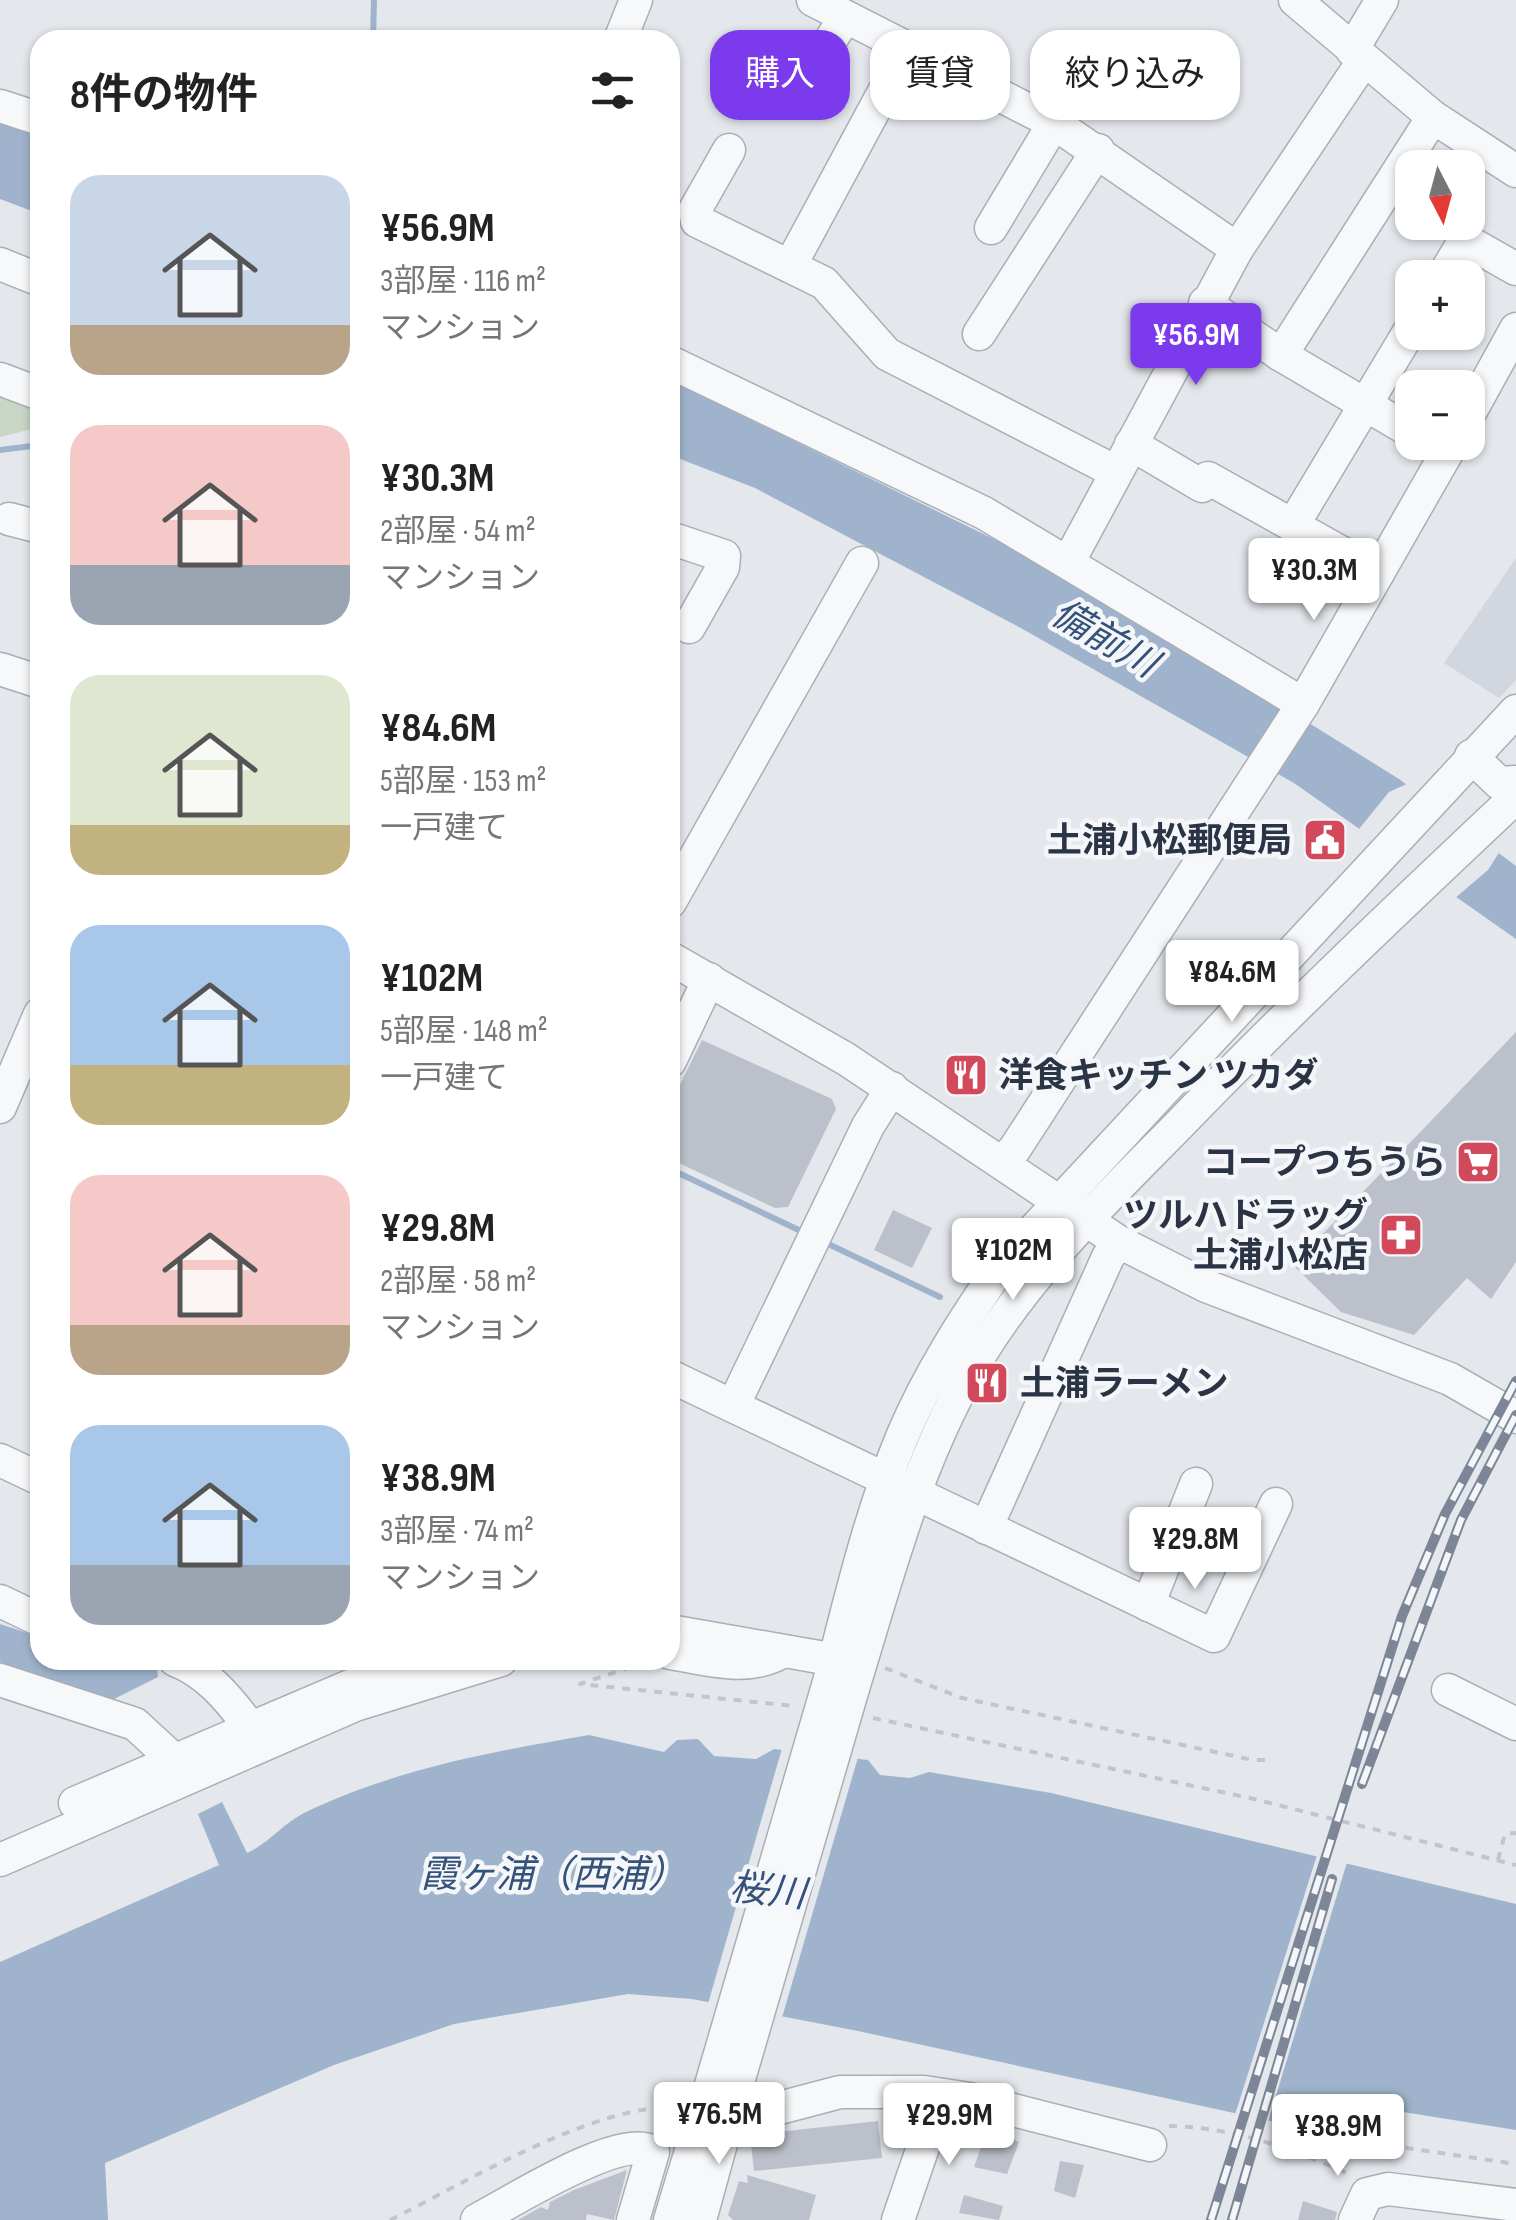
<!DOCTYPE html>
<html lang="ja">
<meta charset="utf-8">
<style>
body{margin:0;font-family:"Sofia Sans Condensed","Noto Sans JP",sans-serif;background:#f2f2f2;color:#222;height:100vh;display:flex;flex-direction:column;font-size:38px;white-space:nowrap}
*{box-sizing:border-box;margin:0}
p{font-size:32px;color:#767676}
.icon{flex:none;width:55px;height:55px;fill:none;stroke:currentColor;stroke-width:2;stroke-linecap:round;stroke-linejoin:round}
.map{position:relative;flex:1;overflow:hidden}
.details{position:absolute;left:30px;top:30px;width:650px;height:1640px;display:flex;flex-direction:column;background:#fff;border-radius:30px;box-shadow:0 2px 8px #0004}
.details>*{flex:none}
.banner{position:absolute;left:710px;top:30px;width:655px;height:90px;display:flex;gap:20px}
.needle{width:65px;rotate:174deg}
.fabs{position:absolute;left:1395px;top:150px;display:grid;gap:20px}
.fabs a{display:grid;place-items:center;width:90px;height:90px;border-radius:20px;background:#fff;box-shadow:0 2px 8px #0004;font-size:50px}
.price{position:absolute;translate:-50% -85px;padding:0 22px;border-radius:10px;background:#fff;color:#222;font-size:32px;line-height:65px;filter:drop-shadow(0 2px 5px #0008)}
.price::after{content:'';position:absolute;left:50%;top:60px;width:30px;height:22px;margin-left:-15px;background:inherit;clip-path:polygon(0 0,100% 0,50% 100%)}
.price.current{background:#7c3aed;color:#fff}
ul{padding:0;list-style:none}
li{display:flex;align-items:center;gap:30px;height:250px;padding:0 40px}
li span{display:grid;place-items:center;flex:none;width:280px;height:200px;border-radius:30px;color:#555}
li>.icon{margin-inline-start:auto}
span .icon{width:120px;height:120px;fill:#fffc;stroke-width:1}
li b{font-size:42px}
h2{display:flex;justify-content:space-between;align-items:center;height:120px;padding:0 40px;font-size:42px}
.chip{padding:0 35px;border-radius:30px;background:#fff;box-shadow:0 2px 8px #0004;font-size:35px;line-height:90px}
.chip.current{background:#7c3aed;color:#fff}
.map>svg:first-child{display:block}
</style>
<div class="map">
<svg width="1516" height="2220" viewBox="0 0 1516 2220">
<rect width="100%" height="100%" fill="#e4e7ec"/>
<polygon fill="#d2d6de" points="1516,558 1516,680 1499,698 1444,663"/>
<polygon fill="#c9d6c5" points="0,388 40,403 40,427 0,437"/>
<g fill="#9fb4cc">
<polygon points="0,122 40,136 40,214 0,199"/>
<polygon points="670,380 1087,585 1399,779 1516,866 1516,939 1294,783 1019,627 755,488 670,455"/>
<polygon points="0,1624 40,1637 40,1660 128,1660 157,1668 158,1677 104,1704 0,1662"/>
<path d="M589,1735L664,1752L677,1740L698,1739L714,1756L756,1759L774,1749L868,1760L880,1775L910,1778L929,1772L1051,1793L1516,1904V2130L1353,2104L1317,2131L858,2031L692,1999L628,1994L454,2024L334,2065L105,2163L108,2220H0V1962L219,1865L198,1814L222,1802L247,1853C269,1843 284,1823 304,1813C395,1769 491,1752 589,1735Z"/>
</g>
<g fill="#e4e7ec">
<polygon points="1409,783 1500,851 1488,870 1454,899 1359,829 1389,792"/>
<polygon points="783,1745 859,1754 781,2021 707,2007"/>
<polygon points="1318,1852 1348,1859 1267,2125 1234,2118"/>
</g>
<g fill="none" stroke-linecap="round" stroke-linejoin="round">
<g stroke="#9fb4cc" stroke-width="6">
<polyline points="373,40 374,0"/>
<polyline points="0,450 40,445"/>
<polyline points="670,1169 803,1232"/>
<polyline points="824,1242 940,1297"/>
</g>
</g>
<g fill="#bbc0ca">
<polygon points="1516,1032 1516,1262 1491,1299 1467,1278 1414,1335 1341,1312 1293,1265"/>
<polygon points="702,1040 832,1099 836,1109 788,1207 775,1208 670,1159 670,1105"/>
<polygon points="893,1210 932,1228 912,1268 874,1250"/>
<polygon points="878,2121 882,2158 754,2171 750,2135"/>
<polygon points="992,2130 1019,2142 1007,2174 974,2167 986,2133"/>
<polygon points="1060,2161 1084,2165 1075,2198 1054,2191"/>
<polygon points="627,2170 614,2220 587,2214 586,2220 518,2220 541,2207 548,2210 550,2202 574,2190"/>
<polygon points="747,2175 816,2195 809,2220 733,2220 728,2215 739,2181 748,2183"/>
<polygon points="964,2195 1003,2206 999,2220 959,2213"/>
<polygon points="1303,2201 1337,2212 1335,2220 1298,2220"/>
</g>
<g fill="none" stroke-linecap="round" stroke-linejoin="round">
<defs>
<g id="minor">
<polyline points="813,0 1054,123 1237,249"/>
<polyline points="1295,0 1433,117 1516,171"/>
<polyline points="620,40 636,0"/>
<polyline points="1352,50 1382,0"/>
<polyline points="804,83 845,17"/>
<polyline points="0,106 40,119"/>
<polyline points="729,150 695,210 697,221 824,283 887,354 1114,471"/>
<polyline points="991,228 1054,123"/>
<polyline points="0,264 40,280"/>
<polyline points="790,266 906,51"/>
<polyline points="1442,278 1465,240 1516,269"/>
<polyline points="1205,303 1281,355 1412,432"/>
<polyline points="979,334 1098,150"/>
<polyline points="1281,355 1433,117"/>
<polyline points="670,362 984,513 1303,704"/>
<polyline points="0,379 40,394"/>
<polyline points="1468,416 1516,329"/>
<polyline points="1131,444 1202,486 1208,478 1378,573"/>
<polyline points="9,519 40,527"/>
<polyline points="1293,525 1412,327"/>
<polyline points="670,538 724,556 723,567 689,627"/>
<polyline points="1069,561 1237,249 1364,60"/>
<polyline points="0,669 40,682"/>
<polyline points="1471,756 1499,783 1516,782"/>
<polyline points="670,902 862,563"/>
<polyline points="670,958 846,1059 1119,1242 1206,1286 1450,1379 1516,1417"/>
<polyline points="670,1061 709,979"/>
<polyline points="0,1107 40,1014"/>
<polyline points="1003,1160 1014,1150 1303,704 1453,442"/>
<polyline points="670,1376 1214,1636 1276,1504"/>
<polyline points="733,1406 868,1126 892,1088"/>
<polyline points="0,1460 40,1479"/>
<polyline points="986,1528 1108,1257 1119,1242"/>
<polyline points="0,1601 40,1620"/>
<polyline points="1148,1605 1196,1484"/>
<polyline points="670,1631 853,1663"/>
<path d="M670,1653C709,1659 746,1672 782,1652"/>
<path d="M175,1660C207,1672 229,1699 249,1726"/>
<polyline points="0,1680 135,1724 173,1759"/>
<path d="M829,1682C850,1600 870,1515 902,1437C928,1375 965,1318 1003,1263L1516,711"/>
<path d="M854,1685C889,1572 918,1455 981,1353C1033,1269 1105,1200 1174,1130C1285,1015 1400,906 1516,797"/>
<polyline points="1448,1690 1516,1724"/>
<polyline points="75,1803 411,1660"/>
<polyline points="0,1860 355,1705 501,1660"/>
<polyline points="731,2108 764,2112 840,2092 924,2092 970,2099 1150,2145"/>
<path d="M477,2220C510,2203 620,2132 653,2152L633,2220"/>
<polyline points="670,2220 708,2095"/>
<polyline points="700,2220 734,2096"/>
<polyline points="898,2220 941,2095"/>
<polyline points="1355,2220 1367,2194 1388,2189 1516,2205"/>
</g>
</defs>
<use href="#minor" stroke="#a9aeb7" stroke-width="35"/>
<g stroke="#c2c5cb" stroke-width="4" stroke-dasharray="8 8" stroke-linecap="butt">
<polyline points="646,1662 580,1684 794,1706"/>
<polyline points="885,1668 962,1698 1253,1760 1269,1760"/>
<polyline points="873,1718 1250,1798 1516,1865"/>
<polyline points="1498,1860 1505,1834 1516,1833"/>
<path d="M1169,2126C1234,2127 1293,2149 1351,2175"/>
<polyline points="1296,2150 1338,2138 1516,2164"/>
<path d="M390,2220C467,2182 592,2105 677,2107"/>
</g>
<use href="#minor" stroke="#f7f8fa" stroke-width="32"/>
<defs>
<g id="rail">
<polyline points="1362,1784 1461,1520 1516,1415"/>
<polyline points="1211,2220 1402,1616 1445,1514 1516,1381"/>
<polyline points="1232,2220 1332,1879"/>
</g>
</defs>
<use href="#rail" stroke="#7d8696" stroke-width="10"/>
<use href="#rail" stroke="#f4f6f9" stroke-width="6" stroke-dasharray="19" stroke-linecap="butt"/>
<defs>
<g id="minor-bridge">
<polyline points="708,2095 829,1682"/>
<polyline points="734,2096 854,1685"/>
</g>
</defs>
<use href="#minor-bridge" stroke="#a9aeb7" stroke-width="35" stroke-linecap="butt"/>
<use href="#minor-bridge" stroke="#f7f8fa" stroke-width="32"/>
</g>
<defs>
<symbol id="civic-square" viewBox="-11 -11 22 22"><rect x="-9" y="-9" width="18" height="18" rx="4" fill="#d1495b" stroke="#f4f6f9"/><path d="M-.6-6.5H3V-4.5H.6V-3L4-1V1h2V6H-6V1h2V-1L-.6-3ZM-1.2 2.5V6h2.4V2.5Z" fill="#fff"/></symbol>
<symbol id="restaurant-square" viewBox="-11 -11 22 22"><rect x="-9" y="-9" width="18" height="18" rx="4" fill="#d1495b" stroke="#f4f6f9"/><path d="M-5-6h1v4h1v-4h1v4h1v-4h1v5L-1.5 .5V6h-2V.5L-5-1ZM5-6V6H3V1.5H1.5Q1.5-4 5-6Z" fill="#fff"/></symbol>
<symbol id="supermarket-square" viewBox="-11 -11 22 22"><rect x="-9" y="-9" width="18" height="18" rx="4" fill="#d1495b" stroke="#f4f6f9"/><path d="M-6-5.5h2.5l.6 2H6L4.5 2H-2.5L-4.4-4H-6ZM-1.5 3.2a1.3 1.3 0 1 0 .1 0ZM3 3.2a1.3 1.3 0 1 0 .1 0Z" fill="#fff"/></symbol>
<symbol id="pharmacy-square" viewBox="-11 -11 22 22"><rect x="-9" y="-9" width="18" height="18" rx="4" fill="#d1495b" stroke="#f4f6f9"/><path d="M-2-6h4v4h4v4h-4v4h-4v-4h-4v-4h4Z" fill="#fff"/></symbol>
</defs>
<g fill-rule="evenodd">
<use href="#civic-square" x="1300" y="815" width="50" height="50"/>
<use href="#restaurant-square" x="941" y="1050" width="50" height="50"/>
<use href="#supermarket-square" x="1453" y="1137" width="50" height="50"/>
<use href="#pharmacy-square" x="1376" y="1210" width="50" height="50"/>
<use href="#restaurant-square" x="962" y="1358" width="50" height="50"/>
</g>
<g text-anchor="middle" stroke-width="9" stroke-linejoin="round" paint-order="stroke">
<g font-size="35" font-weight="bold" fill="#2b3445" stroke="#f4f6f9" text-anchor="end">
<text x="1292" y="852">土浦小松郵便局</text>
<text x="998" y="1087" text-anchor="start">洋食キッチン ツカダ</text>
<text x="1446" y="1174">コープつちうら</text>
<text x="1368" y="1227">ツルハドラッグ<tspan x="1368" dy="40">土浦小松店</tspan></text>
<text x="1020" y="1395" text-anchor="start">土浦ラーメン</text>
</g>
<g font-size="38" font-style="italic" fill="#34527a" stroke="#f4f6f9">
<text transform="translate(1105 638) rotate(30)" y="13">備前川</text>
<text x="553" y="1887">霞ヶ浦（西浦）</text>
<text transform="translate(768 1890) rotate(6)" y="13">桜川</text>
</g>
</g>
</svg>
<div class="fabs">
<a><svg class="needle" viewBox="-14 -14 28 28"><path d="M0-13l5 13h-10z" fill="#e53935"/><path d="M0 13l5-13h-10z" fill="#767676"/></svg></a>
<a>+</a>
<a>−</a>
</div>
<b class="price current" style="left:1196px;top:388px">¥56.9M</b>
<b class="price" style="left:1314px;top:623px">¥30.3M</b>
<b class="price" style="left:1232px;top:1025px">¥84.6M</b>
<b class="price" style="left:1013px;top:1303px">¥102M</b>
<b class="price" style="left:1195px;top:1592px">¥29.8M</b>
<b class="price" style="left:719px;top:2167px">¥76.5M</b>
<b class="price" style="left:949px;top:2168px">¥29.9M</b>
<b class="price" style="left:1338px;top:2179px">¥38.9M</b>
<div class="banner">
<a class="chip current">購入</a>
<a class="chip">賃貸</a>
<a class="chip">絞り込み</a>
</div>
<section class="details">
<h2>8件の物件<svg class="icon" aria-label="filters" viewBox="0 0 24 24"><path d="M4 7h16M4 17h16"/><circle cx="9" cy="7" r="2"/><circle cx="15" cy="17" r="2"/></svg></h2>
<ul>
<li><span style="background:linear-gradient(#c9d6e8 75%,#b9a48a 0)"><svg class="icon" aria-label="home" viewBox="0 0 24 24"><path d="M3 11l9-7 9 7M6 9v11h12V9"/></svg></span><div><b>¥56.9M</b><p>3部屋 · 116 m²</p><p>マンション</p></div></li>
<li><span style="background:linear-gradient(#f6c9c9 70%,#9aa5b1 0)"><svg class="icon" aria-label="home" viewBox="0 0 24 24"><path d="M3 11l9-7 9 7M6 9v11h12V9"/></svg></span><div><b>¥30.3M</b><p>2部屋 · 54 m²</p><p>マンション</p></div></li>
<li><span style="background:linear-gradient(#dfe7d0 75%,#c2b280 0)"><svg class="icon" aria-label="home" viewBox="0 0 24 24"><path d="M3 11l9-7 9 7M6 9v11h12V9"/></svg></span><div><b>¥84.6M</b><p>5部屋 · 153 m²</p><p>一戸建て</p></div></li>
<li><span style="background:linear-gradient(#a9c7e8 70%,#c2b280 0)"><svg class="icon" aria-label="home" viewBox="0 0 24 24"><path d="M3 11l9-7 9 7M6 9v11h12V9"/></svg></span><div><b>¥102M</b><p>5部屋 · 148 m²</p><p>一戸建て</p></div></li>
<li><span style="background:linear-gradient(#f6c9c9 75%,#b9a48a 0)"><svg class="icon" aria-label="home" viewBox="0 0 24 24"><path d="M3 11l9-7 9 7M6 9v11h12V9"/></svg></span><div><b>¥29.8M</b><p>2部屋 · 58 m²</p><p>マンション</p></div></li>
<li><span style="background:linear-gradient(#a9c7e8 70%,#9aa5b1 0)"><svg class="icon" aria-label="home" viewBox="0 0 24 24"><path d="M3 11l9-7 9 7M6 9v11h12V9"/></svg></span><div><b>¥38.9M</b><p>3部屋 · 74 m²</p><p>マンション</p></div></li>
</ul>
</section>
</div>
